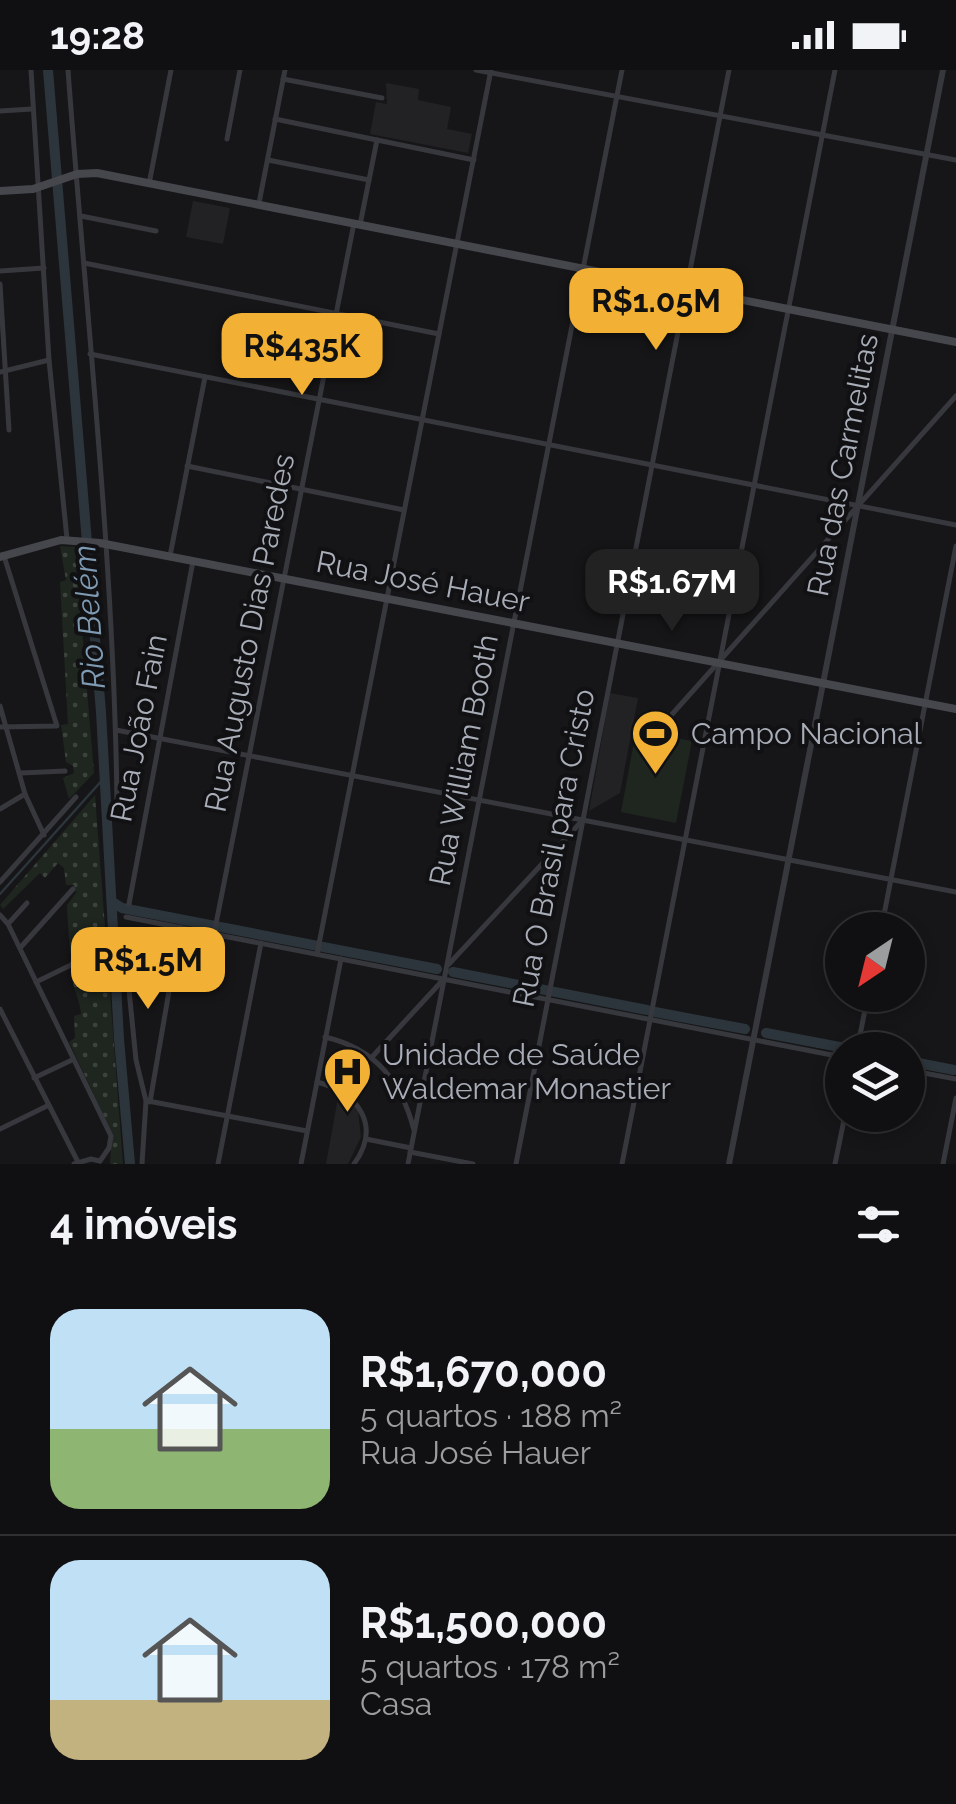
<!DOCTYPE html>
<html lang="pt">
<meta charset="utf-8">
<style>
body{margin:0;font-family:Raleway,sans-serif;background:#1e1e20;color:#f1f3f6;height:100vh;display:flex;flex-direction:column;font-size:38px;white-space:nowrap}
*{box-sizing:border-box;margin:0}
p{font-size:32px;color:#9c9d9f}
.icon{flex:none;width:55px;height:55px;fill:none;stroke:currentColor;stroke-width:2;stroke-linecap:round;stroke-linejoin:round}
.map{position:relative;height:1094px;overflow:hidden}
.side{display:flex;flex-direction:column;background:#101012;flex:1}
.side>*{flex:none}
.needle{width:65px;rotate:215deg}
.tools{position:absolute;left:825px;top:842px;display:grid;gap:20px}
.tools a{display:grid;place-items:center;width:100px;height:100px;border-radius:50%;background:#101012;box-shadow:0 5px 15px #0003,0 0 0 2px #303032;font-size:50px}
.price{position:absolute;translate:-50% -85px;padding:0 22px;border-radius:20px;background:#f2b134;color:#111;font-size:32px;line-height:65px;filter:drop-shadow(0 2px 5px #0008)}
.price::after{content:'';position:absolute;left:50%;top:60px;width:30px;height:22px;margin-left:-15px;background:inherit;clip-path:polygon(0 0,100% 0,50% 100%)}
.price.current{background:#222;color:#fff}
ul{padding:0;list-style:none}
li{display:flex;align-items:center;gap:30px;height:250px;padding:0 50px}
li+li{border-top:2px solid #303032}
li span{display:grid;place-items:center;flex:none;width:280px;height:200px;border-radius:30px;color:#555}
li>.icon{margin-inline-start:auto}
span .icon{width:120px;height:120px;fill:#fffc;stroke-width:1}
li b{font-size:42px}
h2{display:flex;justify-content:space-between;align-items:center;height:120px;padding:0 50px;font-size:42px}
.status{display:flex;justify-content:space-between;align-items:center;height:70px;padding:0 50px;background:#101012;direction:ltr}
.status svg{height:28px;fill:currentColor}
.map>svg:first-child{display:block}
</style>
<div class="status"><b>19:28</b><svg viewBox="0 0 49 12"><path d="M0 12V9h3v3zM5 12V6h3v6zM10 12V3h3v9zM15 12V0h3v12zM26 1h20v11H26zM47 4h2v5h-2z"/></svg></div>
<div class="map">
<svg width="956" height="1094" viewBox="0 0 956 1094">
<defs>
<pattern id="grass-dots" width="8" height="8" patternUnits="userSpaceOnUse" patternTransform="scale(2.5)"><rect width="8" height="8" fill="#1e261f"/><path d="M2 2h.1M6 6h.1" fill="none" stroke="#3c433d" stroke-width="1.8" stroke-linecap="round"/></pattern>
</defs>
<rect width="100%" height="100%" fill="#161618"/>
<g fill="#222225">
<polygon points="386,13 419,19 418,30 451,37 447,59 472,64 468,83 370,64 376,32 387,34"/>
<polygon points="193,131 230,138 223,174 186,167"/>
<polygon points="610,623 638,628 620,723 589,741"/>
<polygon points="339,1022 358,1041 361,1067 348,1094 326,1094"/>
</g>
<g fill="url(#grass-dots)">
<polygon points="60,476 75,477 94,703 69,729 63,708 74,703 73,696 66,692 61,655 68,654 60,512 66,510"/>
<path d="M95,725L123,1094H110L112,1063L69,972L75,968L74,946L81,944C80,928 72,918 71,902L78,896L81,888L75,883H70L67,835L76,823L74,815H66L64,798L58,793L45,808L40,803L3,839L0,835Z"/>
</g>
<polygon fill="#1e261f" points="636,661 692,671 676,753 621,742"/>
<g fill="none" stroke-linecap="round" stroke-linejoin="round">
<polyline stroke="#2c353c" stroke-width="2.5" points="0,824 105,707"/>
<g stroke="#2c353c" stroke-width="10">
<polyline points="48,0 101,642 119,969 130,1094"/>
<polyline points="114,833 122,838 437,899"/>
<polyline points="453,902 647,940"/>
<polyline points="655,942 745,959"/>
<polyline points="766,963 850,979"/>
<polyline points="908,991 954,1000"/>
</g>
<g stroke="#37383d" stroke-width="5">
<polyline points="31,0 49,290 67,469"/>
<path d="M68,0C86,244 114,489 117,734"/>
<polyline points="476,0 956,90"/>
<polyline points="283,9 382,28"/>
<polyline points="0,41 32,39"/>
<polyline points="275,49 474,90"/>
<polyline points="227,69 240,0"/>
<polyline points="268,90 369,110"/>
<polyline points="149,114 171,0"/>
<polyline points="259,133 285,0"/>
<polyline points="81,146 156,161"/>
<polyline points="360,155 377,70"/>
<polyline points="84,193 439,264"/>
<polyline points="0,201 44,198"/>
<polyline points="0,214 9,360"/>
<polyline points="90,284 956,455"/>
<polyline points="0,302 49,290"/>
<polyline points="187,396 404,440"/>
<polyline points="170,486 205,307"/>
<polyline points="0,636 25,724 44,765"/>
<polyline points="666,651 956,326"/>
<polyline points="0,657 57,656 4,486"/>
<polyline points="116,660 956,822"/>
<polyline points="21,703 65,701"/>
<polyline points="0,739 25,724"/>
<polyline points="0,812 76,727"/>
<polyline points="129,834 193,491"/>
<polyline points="0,845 8,854 111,1066 109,1078 100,1091"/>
<polyline points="126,847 842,987"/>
<polyline points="8,854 27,833"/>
<polyline points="881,860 956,476"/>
<polyline points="214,864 354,153"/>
<polyline points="20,878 73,819"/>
<polyline points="317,884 491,0"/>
<polyline points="449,894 581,752"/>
<polyline points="36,912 71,895 75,890"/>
<polyline points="129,920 136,990 146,1031 142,1094"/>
<polyline points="0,939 78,1092"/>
<path d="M325,967C376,979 401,1011 414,1060"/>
<polyline points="857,980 868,925"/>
<polyline points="372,987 442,911"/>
<polyline points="908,1000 956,1009"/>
<polyline points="34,1008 72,990"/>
<path d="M317,1012C358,1023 382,1055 354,1094"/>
<polyline points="148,1031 307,1061"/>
<polyline points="150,1032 180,857"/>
<polyline points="0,1059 47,1036"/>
<polyline points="366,1069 411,1078"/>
<polyline points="410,1082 473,1094"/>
<polyline points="74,1094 91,1089 100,1091"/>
<polyline points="218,1094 261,873"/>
<polyline points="301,1094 341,889"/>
<polyline points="408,1094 622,0"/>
<polyline points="516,1094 729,0"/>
<polyline points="622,1094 835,0"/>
<polyline points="835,1094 845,1045"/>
<polyline points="943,1094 956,1028"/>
</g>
<polyline stroke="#37383d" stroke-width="6" points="729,1094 943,0"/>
<g stroke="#45474d" stroke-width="8">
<polyline points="0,121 33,119 77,104 97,103 956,272"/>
<polyline points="0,487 61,470 100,473 956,639"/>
</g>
</g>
<defs>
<symbol id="stadium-pin" viewBox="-11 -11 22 30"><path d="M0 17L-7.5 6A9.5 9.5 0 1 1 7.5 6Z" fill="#f2b134" stroke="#111113"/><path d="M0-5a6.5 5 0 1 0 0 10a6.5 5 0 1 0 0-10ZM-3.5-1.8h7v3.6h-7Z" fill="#111"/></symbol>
<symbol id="hospital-pin" viewBox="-11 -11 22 30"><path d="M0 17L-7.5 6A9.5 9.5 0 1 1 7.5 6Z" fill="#f2b134" stroke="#111113"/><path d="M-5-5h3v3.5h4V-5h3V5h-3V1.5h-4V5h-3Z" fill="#111"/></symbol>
</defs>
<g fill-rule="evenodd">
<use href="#stadium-pin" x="628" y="636" width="55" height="75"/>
<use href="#hospital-pin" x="320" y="974" width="55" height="75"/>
</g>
<g text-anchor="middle" stroke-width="8" stroke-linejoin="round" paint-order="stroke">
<g font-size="30" fill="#a8adb8" stroke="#111113">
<text transform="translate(843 395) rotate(-79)" y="10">Rua das Carmelitas</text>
<text transform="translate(423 512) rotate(11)" y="10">Rua José Hauer</text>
<text transform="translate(250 563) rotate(-79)" y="10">Rua Augusto Dias Paredes</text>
<text transform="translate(139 658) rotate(-79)" y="10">Rua João Fain</text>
<text transform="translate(464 690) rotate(-79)" y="10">Rua William Booth</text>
<text transform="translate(554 778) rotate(-79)" y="10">Rua O Brasil para Cristo</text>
</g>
<g font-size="30" fill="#a8adb8" stroke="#111113" text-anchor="start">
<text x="691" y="674">Campo Nacional</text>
<text x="382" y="995">Unidade de Saúde<tspan x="382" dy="34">Waldemar Monastier</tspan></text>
</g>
<g font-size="32" font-style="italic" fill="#7f9bb3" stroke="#111113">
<text transform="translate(89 547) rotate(-94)" y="11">Rio Belém</text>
</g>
</g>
</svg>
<div class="tools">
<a><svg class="needle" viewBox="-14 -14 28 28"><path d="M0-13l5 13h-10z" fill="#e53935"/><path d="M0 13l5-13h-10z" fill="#9c9d9f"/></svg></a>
<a><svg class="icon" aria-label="layers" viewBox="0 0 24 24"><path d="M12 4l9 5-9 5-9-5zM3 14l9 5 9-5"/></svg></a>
</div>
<b class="price" style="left:656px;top:283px">R$1.05M</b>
<b class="price" style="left:302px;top:328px">R$435K</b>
<b class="price current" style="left:672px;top:564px">R$1.67M</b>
<b class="price" style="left:148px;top:942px">R$1.5M</b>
</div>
<section class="side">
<h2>4 imóveis<svg class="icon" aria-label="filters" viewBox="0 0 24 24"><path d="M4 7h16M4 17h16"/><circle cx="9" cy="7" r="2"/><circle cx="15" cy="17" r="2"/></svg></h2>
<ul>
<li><span style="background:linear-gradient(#bfe0f5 60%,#8fb573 0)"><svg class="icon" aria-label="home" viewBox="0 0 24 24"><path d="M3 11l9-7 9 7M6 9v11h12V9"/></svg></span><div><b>R$1,670,000</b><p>5 quartos · 188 m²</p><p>Rua José Hauer</p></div></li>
<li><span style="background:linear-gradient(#bfe0f5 70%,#c2b280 0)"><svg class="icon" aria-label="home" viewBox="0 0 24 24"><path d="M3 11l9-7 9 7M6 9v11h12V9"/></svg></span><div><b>R$1,500,000</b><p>5 quartos · 178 m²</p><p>Casa</p></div></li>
</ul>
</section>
